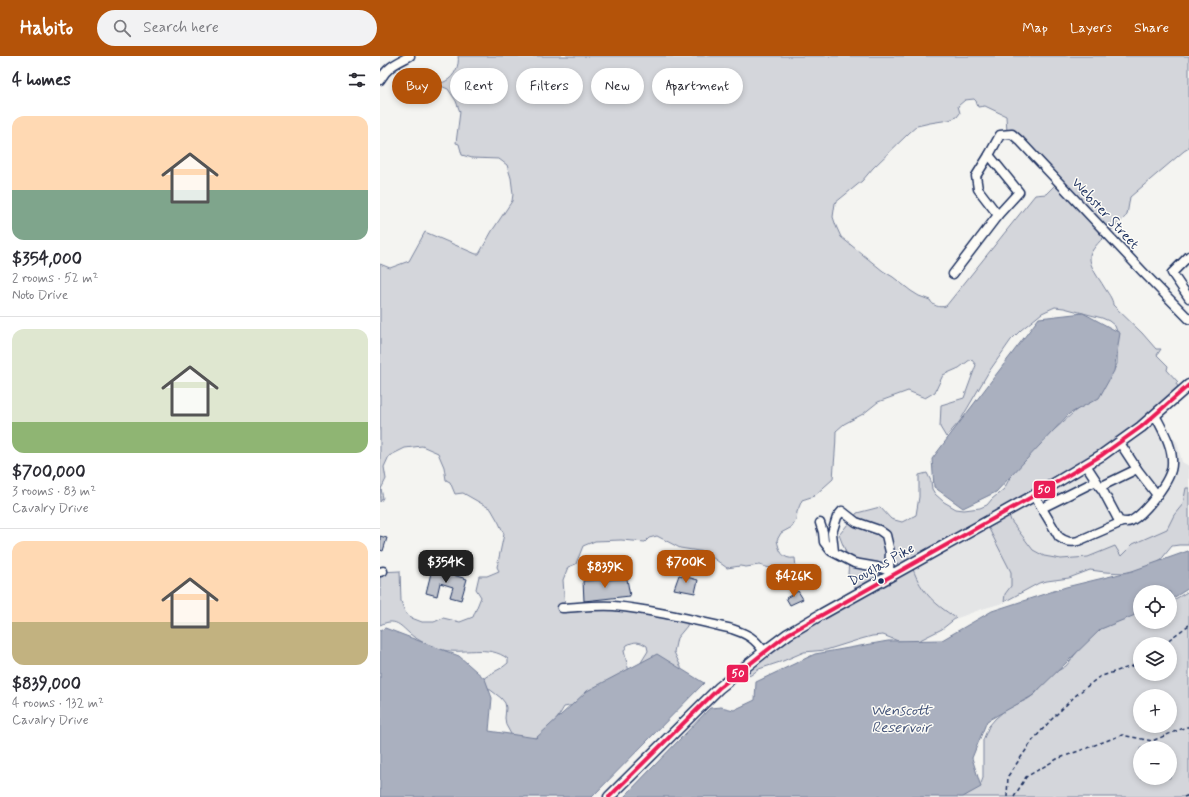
<!DOCTYPE html>
<meta charset="utf-8">
<style>
body{margin:0;font-family:Mynerve,sans-serif;background:#f2f2f3;color:#2b2b33;height:100vh;display:flex;flex-direction:column;font-size:15px;white-space:nowrap}
*{box-sizing:border-box;margin:0}
p{font-size:13px;color:#7c7c81}
.icon{flex:none;width:22px;height:22px;fill:none;stroke:currentColor;stroke-width:2;stroke-linecap:round;stroke-linejoin:round}
.map{position:relative;flex:1;overflow:hidden}
.sheet{display:flex;flex-direction:column;background:#fff;width:380px}
.sheet>*{flex:none}
.top-card{position:absolute;left:12px;top:12px;width:380px;height:36px;display:flex;gap:8px}
.buttons{position:absolute;left:753px;top:529px;display:grid;gap:8px}
.buttons a{display:grid;place-items:center;width:44px;height:44px;border-radius:50%;background:#fff;box-shadow:0 2px 6px #0003;font-size:20px}
.price{position:absolute;translate:-50% -34px;padding:0 9px;border-radius:8px;background:#b45309;color:#fff;font-size:13px;line-height:26px;filter:drop-shadow(0 1px 2px #0008)}
.price::after{content:'';position:absolute;left:50%;top:24px;width:12px;height:9px;margin-left:-6px;background:inherit;clip-path:polygon(0 0,100% 0,50% 100%)}
.price.current{background:#222;color:#fff}
ul{padding:0;list-style:none}
li{display:grid;align-content:center;gap:8px;height:212px;padding:0 12px}
li+li{border-top:1px solid #e1e1e2}
li span{display:grid;place-items:center;height:124px;border-radius:12px;color:#555}
li>.icon{margin-inline-start:auto}
span .icon{width:72px;height:72px;fill:#fffc;stroke-width:1}
li b{font-size:17px}
h2{display:flex;justify-content:space-between;align-items:center;height:48px;padding:0 12px;font-size:17px}
.tag{padding:0 14px;border-radius:18px;background:#fff;box-shadow:0 2px 6px #0003;font-size:14px;line-height:36px}
.tag.current{background:#b45309;color:#fff}
header{display:flex;align-items:center;gap:24px;box-sizing:border-box;height:56px;padding:0 20px;background:#b45309;color:#fff}
header strong{font-size:19px}
nav{display:flex;gap:22px;margin-inline-start:auto;font-size:14px}
.search{width:280px;height:36px;background:#f2f2f3;display:flex;align-items:center;gap:10px;box-sizing:border-box;padding:0 14px;border-radius:22px;color:#7c7c81;font-size:15px}
main{display:flex;flex:1;min-height:0}
.map>svg:first-child{display:block}
</style>
<header>
<strong>Habito</strong>
<div class="search"><svg class="icon" aria-label="search" viewBox="0 0 24 24"><circle cx="10" cy="10" r="6"/><path d="M15 15l6 6"/></svg>Search here</div>
<nav><a>Map</a><a>Layers</a><a>Share</a></nav>
</header>
<main>
<section class="sheet">
<h2>4 homes<svg class="icon" aria-label="filters" viewBox="0 0 24 24"><path d="M4 7h16M4 17h16"/><circle cx="9" cy="7" r="2"/><circle cx="15" cy="17" r="2"/></svg></h2>
<ul>
<li><span style="background:linear-gradient(#ffd9b3 60%,#7fa58c 0)"><svg class="icon" aria-label="home" viewBox="0 0 24 24"><path d="M3 11l9-7 9 7M6 9v11h12V9"/></svg></span><div><b>$354,000</b><p>2 rooms · 52 m²</p><p>Noto Drive</p></div></li>
<li><span style="background:linear-gradient(#dfe7d0 75%,#8fb573 0)"><svg class="icon" aria-label="home" viewBox="0 0 24 24"><path d="M3 11l9-7 9 7M6 9v11h12V9"/></svg></span><div><b>$700,000</b><p>3 rooms · 83 m²</p><p>Cavalry Drive</p></div></li>
<li><span style="background:linear-gradient(#ffd9b3 65%,#c2b280 0)"><svg class="icon" aria-label="home" viewBox="0 0 24 24"><path d="M3 11l9-7 9 7M6 9v11h12V9"/></svg></span><div><b>$839,000</b><p>4 rooms · 132 m²</p><p>Cavalry Drive</p></div></li>
</ul>
</section>
<div class="map">
<svg width="809" height="741" viewBox="0 0 809 741">
<rect width="100%" height="100%" fill="#f4f4f1"/>
<filter id="ink" filterUnits="userSpaceOnUse"><feTurbulence type="fractalNoise" baseFrequency=".025" numOctaves="2"/><feDisplacementMap in="SourceGraphic" scale="8" xChannelSelector="R" yChannelSelector="G"/><feConvolveMatrix kernelMatrix="1 2 1 2 8 2 1 2 1" color-interpolation-filters="sRGB"/></filter>
<g filter="url(#ink)">
<g fill="#e4e5e6">
<polygon points="772,360 782,372 797,386 802,406 809,410 809,432 806,432 803,448 794,459 787,473 753,488 741,500 726,494 708,501 681,503 664,500 653,494 631,465 629,459"/>
<polygon points="605,465 631,516 631,530 625,538 623,547 602,553 572,564 575,562 563,554 553,545 544,535 533,514 531,507"/>
</g>
<g fill="#d4d6db" stroke="#78829c" fill-rule="evenodd">
<path d="M78,0H809V92L804,95L750,141L747,159C739,168 712,189 710,200C709,211 719,222 724,231C727,236 733,243 733,249L762,277L776,293H781L777,299L788,310L787,314L798,326L796,327L800,335L772,360L629,459L631,465L653,494L664,500L681,503L708,501L735,490L741,500L753,488L787,473L794,459L803,448L806,432H809V489H799L792,490L779,506L755,516L745,517L725,516L710,514L689,522L667,525L659,527L624,546L625,538L631,530V516L605,465L531,507C539,534 553,547 576,562L562,573L540,584L533,586L518,585L503,579L492,580L481,583L446,594L424,596L403,605L379,613L371,619L353,625L476,533L468,518L469,504L459,479L477,457L500,451L511,463L522,466L536,459L539,441V419L547,417L551,425L552,433L555,438L564,446L576,453L584,454L600,452L607,449L612,443L624,433L635,412L674,374L711,341L734,314L737,308L738,278L735,270L729,265L722,262L684,252L675,251L662,257L641,274L631,284L608,317L580,365L566,381L560,371L561,349L584,342L596,309L591,303L579,312L563,319L555,336L545,342L528,335L498,346L483,358L464,368L456,375C456,391 454,407 453,423L434,440L422,444L417,456L416,464L412,471L401,477L397,484C399,494 402,504 415,502L416,512L404,516L379,509L366,511L360,510L347,512L325,496L300,492L277,480L269,482L265,486L241,484L215,485L203,490L196,508L188,511L183,524L185,551L217,547L308,561L307,570L297,582L294,596L301,611V618L260,608L268,595L267,590C259,585 255,585 247,589L244,595L251,624L194,649L184,651L174,668L160,680L152,683L132,680L126,669L125,662L126,652L125,647L121,642L108,632L103,623C111,616 121,614 128,607V603C108,587 82,600 59,593C51,591 42,586 34,581C22,573 18,560 0,569V516L20,515L21,545L25,556L29,561L42,566H54L63,562L80,566L93,561L101,541L96,533L99,520H107L119,515L117,511L124,478L119,467L111,453L83,437L75,438L70,426L66,424L64,411L58,397L42,390L25,392L9,400L4,411L6,423L1,433L3,442L0,446V208L10,212L29,205L45,176L96,198H99L112,175L132,145L133,138L131,122L127,109L119,103L92,102L82,99L79,88L76,87L80,56L76,45L68,33L56,28C59,27 63,27 66,25C74,21 80,9 78,0ZM594,43L596,45L598,51L605,50L626,60L627,77L679,125L666,138L655,139L566,250C559,252 553,250 550,244L539,240L531,235L513,221L503,215L461,181L456,170L453,161L455,147L482,125L493,112L529,77L537,70L550,67L569,64L577,61L580,57L578,50L585,44Z"/>
<path d="M809,535V741H579L600,730L603,722V684L609,670L615,663L624,655L631,651L648,643L655,638L671,619L686,610L701,591L706,579L760,556V566H790V546ZM760,588H790V618H760ZM760,640H790V670H760ZM760,692H790V722H760Z"/>
</g>
<g fill="#aab0bf" stroke="#717c98">
<polygon points="703,257 740,277 734,315 719,342 689,358 616,436 583,452 554,431 552,403 659,262"/>
<polygon points="808,495 809,496 809,532 790,544 790,536 760,536 760,557 721,573 652,640 607,665 592,702 601,731 583,741 244,741 330,652 341,651 354,654 375,644 376,626 435,598 508,585 562,584 612,555 686,531 752,515"/>
<polygon points="5,572 79,600 105,623 112,642 109,675 156,682 207,635 277,598 324,627 212,741 0,741 0,575"/>
</g>
<g fill="#bfc3cc" stroke="#1b2f5e">
<polygon points="0,480 7,482 3,495 0,494"/>
<polygon points="52,513 87,523 81,544 70,541 73,531 60,527 57,540 46,537"/>
<polygon points="299,519 318,524 315,537 294,533"/>
<polygon points="247,523 250,540 204,545 203,525"/>
<polygon points="418,535 423,543 410,549 406,542"/>
</g>
<g fill="none" stroke-linecap="round" stroke-linejoin="round">
<defs>
<g id="minor">
<path d="M0,24C8,10 17,7 30,0"/>
<polyline points="609,99 596,120 598,133 618,159"/>
<polyline points="809,200 792,217 809,242"/>
<polyline points="573,218 618,159 639,136 609,99 620,79 632,78 640,85 763,216 809,263"/>
<polyline points="740,387 757,413 777,439"/>
<path d="M706,409L723,435L739,465C743,466 747,467 751,465C765,457 792,424 792,408C793,390 783,375 775,359"/>
<polyline points="720,431 757,413"/>
<path d="M654,439L679,481C686,486 691,487 698,485L742,466"/>
<polyline points="662,452 716,425"/>
<polyline points="440,467 443,476 444,486 451,495 474,507 497,511 513,516"/>
<polyline points="454,496 452,477 457,461 462,455 476,466 499,474 506,479 510,496 509,514"/>
<polyline points="0,516 3,515"/>
<path d="M182,552C199,551 217,549 234,550C274,554 313,564 352,573C367,578 375,582 384,596"/>
</g>
<polyline id="major" points="229,741 339,632 384,596 408,578 442,558 657,438 722,399 761,371 809,329"/>
</defs>
<use href="#minor" stroke="#1b2f5e" stroke-width="11"/>
<use href="#major" stroke="#1b2f5e" stroke-width="13"/>
<g stroke="#1b2f5e" stroke-width="1.5" stroke-dasharray="4 3" stroke-linecap="butt">
<polyline points="783,588 809,569"/>
<polyline points="627,741 628,720 653,684 670,665 695,640 719,621 752,610 760,604"/>
<polyline points="634,741 646,721 677,703 742,679 772,685 806,671 809,671"/>
<polyline points="804,741 809,739"/>
</g>
<use href="#minor" stroke="#fdfcf7" stroke-width="8"/>
<use href="#major" stroke="#fdfcf7" stroke-width="10"/>
<defs>
<polyline id="bus-1" points="229,741 339,632 408,578 657,438 722,399 761,371 809,329"/>
</defs>
<use href="#bus-1" stroke="#fdfcf7" stroke-width="7"/>
<use href="#bus-1" stroke="#ea1d57" stroke-width="4"/>
</g>
</g>
<circle fill="#1b2f5e" stroke="#fdfcf7" stroke-width="1.5" cx="501" cy="525" r="3.5"/>
<g text-anchor="middle" stroke-width="3" stroke-linejoin="round" paint-order="stroke">
<g font-size="14" fill="#1b2f5e" stroke="#fdfcf7">
<text transform="translate(726 157) rotate(47)" y="5">Webster Street</text>
<text transform="translate(501 508) rotate(-29)" y="5">Douglas Pike</text>
</g>
<g font-size="15" font-style="italic" fill="#46567b" stroke="#fdfcf7">
<text x="521" y="659">Wenscott<tspan x="521" dy="17">Reservoir</tspan></text>
</g>
</g>
<g stroke="#fdfcf7" stroke-width="1.5">
<rect x="653" y="424" width="23" height="19" rx="4" fill="#ea1d57"/>
<rect x="346" y="608" width="23" height="19" rx="4" fill="#ea1d57"/>
</g>
<g font-size="11" text-anchor="middle" font-weight="bold" fill="#fff">
<text x="664" y="437">50</text>
<text x="358" y="621">50</text>
</g>
</svg>
<div class="buttons">
<a><svg class="icon" aria-label="locate" viewBox="0 0 24 24"><circle cx="12" cy="12" r="6"/><path d="M12 2v4M12 18v4M2 12h4M18 12h4"/></svg></a>
<a><svg class="icon" aria-label="layers" viewBox="0 0 24 24"><path d="M12 4l9 5-9 5-9-5zM3 14l9 5 9-5"/></svg></a>
<a>+</a>
<a>−</a>
</div>
<b class="price current" style="left:66px;top:528px">$354K</b>
<b class="price" style="left:306px;top:528px">$700K</b>
<b class="price" style="left:225px;top:533px">$839K</b>
<b class="price" style="left:414px;top:542px">$426K</b>
<div class="top-card">
<a class="tag current">Buy</a>
<a class="tag">Rent</a>
<a class="tag">Filters</a>
<a class="tag">New</a>
<a class="tag">Apartment</a>
</div>
</div>
</main>
